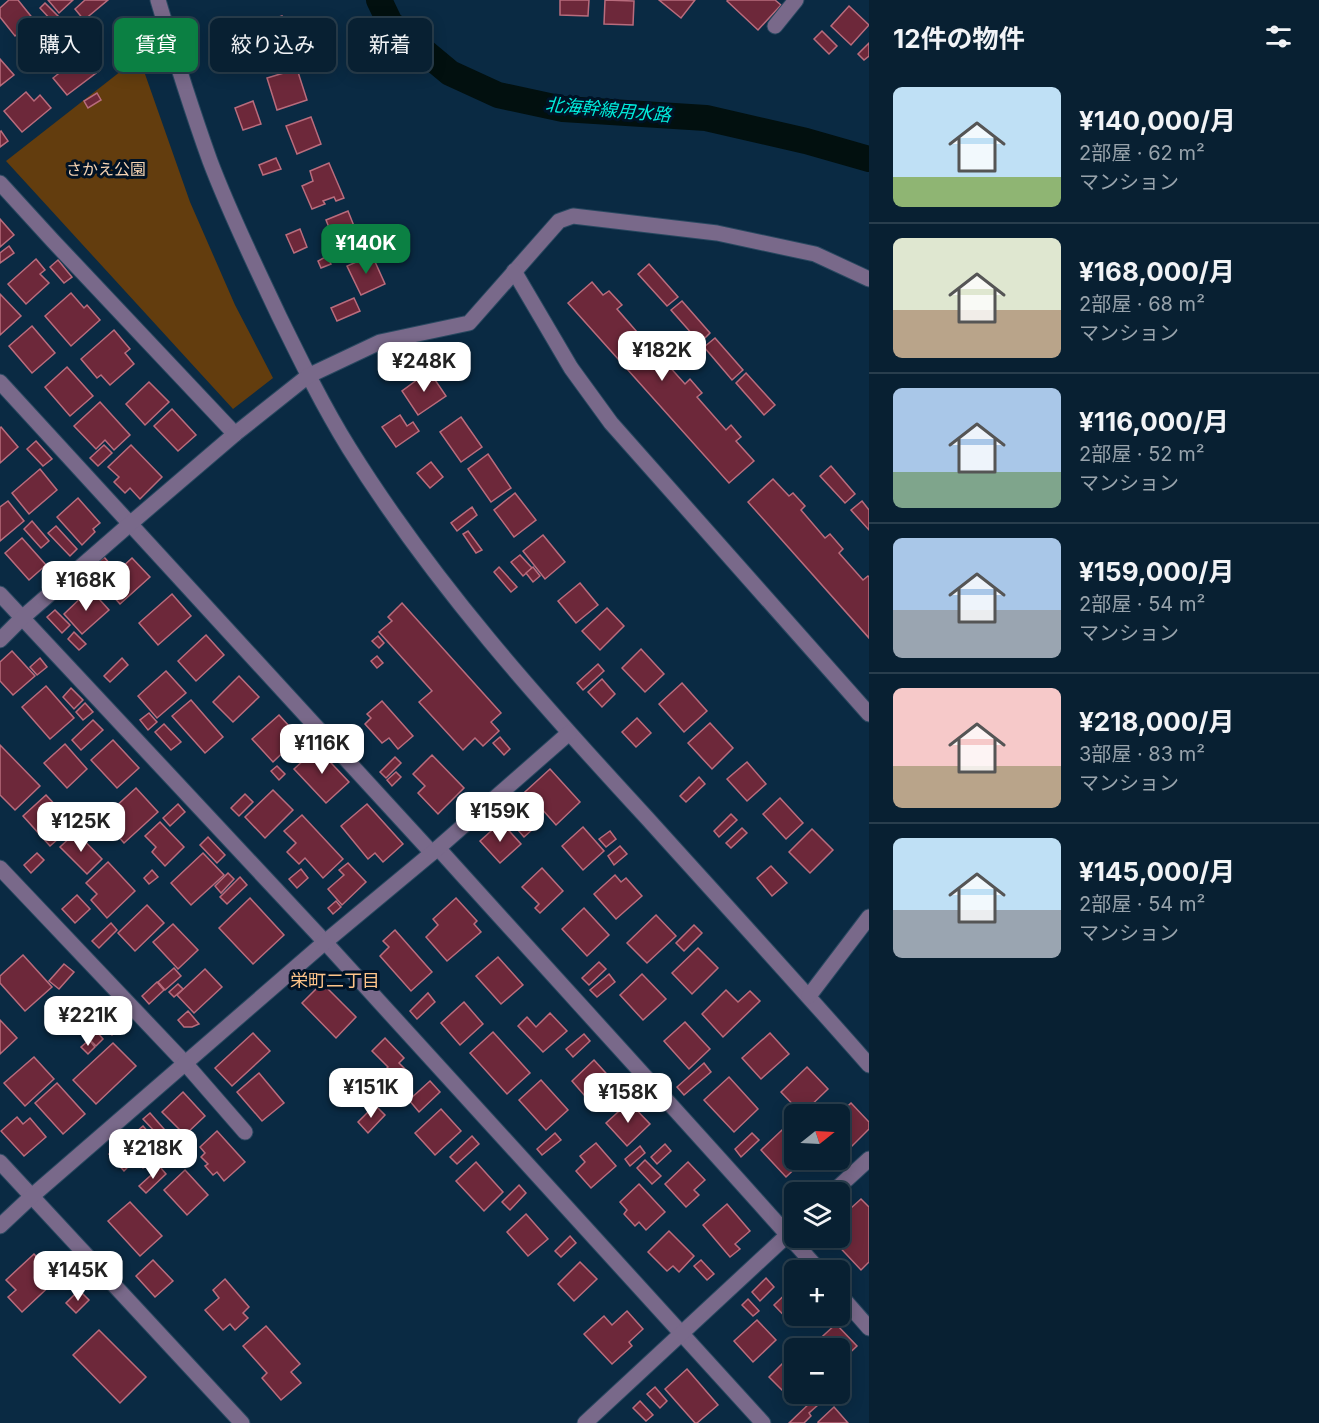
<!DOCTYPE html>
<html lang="ja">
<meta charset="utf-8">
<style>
body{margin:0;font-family:Inter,"Noto Sans JP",sans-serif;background:#162d3e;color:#f1f3f6;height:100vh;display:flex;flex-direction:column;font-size:22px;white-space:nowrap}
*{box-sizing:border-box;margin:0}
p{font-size:20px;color:#98a3ac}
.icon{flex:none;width:33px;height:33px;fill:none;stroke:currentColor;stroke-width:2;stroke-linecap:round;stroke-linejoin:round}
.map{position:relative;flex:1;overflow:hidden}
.details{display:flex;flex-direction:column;background:#082032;width:450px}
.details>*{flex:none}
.hud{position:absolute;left:18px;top:18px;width:570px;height:54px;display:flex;gap:12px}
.needle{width:39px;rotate:72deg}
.tools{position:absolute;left:784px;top:1104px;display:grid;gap:12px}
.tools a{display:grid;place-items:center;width:66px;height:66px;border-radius:9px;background:#082032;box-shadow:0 3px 15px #0003,0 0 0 2px #293e4d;font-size:30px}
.price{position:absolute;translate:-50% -51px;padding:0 14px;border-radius:12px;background:#fff;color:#222;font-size:20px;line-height:39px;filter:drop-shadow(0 2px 3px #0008)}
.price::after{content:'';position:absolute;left:50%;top:36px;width:18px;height:14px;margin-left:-9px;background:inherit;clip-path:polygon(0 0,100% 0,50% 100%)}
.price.active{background:#0b8043;color:#fff}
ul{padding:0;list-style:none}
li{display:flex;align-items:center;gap:18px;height:150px;padding:0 24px}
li+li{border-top:2px solid #293e4d}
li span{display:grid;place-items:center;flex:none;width:168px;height:120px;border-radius:9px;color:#555}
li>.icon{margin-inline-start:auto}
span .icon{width:72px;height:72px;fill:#fffc;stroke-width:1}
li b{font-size:26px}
h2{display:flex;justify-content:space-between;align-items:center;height:72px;padding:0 24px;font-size:26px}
.tag{padding:0 21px;border-radius:9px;background:#082032;box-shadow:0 3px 15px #0003,0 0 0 2px #293e4d;font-size:21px;line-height:54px}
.tag.active{background:#0b8043;color:#fff}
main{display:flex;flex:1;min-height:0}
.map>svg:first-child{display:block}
</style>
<main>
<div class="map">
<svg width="869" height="1423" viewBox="0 0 869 1423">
<rect width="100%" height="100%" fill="#0a2a43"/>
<polygon fill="#633d0e" points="139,57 190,202 235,305 273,378 233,409 6,161"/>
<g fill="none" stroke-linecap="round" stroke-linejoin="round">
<polyline stroke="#02100f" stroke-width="26" points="379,0 390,23 450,73 498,95 563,109 706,118 806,141 869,159"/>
</g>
<g fill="#6d283a" stroke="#b96c7d" stroke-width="1.5">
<polygon points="9,0 18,0 34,20 15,36 0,17 0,8"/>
<polygon points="48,0 73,0 59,13"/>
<polygon points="85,0 108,0 84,20 75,9"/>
<polygon points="560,0 589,0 588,16 560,15"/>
<polygon points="605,0 634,1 633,25 604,24"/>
<polygon points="659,0 695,0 681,18"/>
<polygon points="728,0 775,0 781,5 758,30 727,1"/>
<polygon points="45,3 58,16 52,21 40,8"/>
<polygon points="849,6 869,25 851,45 831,26"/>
<polygon points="282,16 290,44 259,54 251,26"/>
<polygon points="57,27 69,41 63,46 69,54 46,72 28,50"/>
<polygon points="822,31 837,46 829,54 814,39"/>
<polygon points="869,43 869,56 864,60 858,54"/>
<polygon points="86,52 100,70 67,95 53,78"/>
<polygon points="0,59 14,75 0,86"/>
<polygon points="248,61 250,69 240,72 238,64"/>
<polygon points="297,69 307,100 277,110 267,78"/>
<polygon points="26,92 34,101 40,95 51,108 22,132 4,111"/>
<polygon points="97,93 101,100 88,108 84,101"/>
<polygon points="253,101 261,124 243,130 235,108"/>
<polygon points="311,117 321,144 297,154 286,126"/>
<polygon points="1,131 8,141 0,147 0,132"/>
<polygon points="276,158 281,169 263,175 259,165"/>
<polygon points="329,163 344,198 336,201 334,197 323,201 325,204 312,209 302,186 313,181 310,171"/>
<polygon points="348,211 360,241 338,250 326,220"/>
<polygon points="0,219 14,235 0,247"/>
<polygon points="300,229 307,247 294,253 286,235"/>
<polygon points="9,246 14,253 0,263 0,253"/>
<polygon points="372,255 385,284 361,295 347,266"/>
<polygon points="327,256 331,264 321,268 318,261"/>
<polygon points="36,259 45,270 40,274 49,283 26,304 8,284"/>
<polygon points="58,260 72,277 64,283 50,267"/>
<polygon points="649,264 678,297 667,306 638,274"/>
<polygon points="592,282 603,295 609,291 622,305 617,309 644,340 650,335 663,349 658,354 685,384 690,379 702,393 697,397 726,430 731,425 741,437 736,441 754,461 729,483 568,303"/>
<polygon points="71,293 84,308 87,305 100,320 71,346 45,316"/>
<polygon points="0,294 21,316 0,335"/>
<polygon points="354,298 360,311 337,321 331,308"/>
<polygon points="682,301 710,333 700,343 671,310"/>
<polygon points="32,326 55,353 32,373 9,346"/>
<polygon points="114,330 130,349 125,353 134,364 110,385 101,375 97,378 81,359"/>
<polygon points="715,338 743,370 732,380 704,347"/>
<polygon points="67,367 93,396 70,416 45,387"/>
<polygon points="429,371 446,396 418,415 402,391"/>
<polygon points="746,373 775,405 764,415 736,383"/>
<polygon points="149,382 169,402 145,425 126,404"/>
<polygon points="100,402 130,435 114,450 105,440 96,449 74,426"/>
<polygon points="172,409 196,435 178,451 154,426"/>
<polygon points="400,415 407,426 413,422 419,431 396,447 382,427"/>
<polygon points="461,417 482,447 461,462 440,432"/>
<polygon points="1,427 18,447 0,463 0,428"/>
<polygon points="36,441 52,459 43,466 27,449"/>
<polygon points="104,445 112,453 98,466 90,458"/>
<polygon points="131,445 162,477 140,499 130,488 125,493 114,482 119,477 108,467"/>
<polygon points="488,454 511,488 491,502 468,469"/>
<polygon points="431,462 443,477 430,488 417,473"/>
<polygon points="831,466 855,494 845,503 820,476"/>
<polygon points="40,469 57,490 29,514 12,493"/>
<polygon points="773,479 789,496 793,493 805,506 801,510 825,538 830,534 843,549 839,553 863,580 868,576 869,577 869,638 748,502"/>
<polygon points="515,493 536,520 514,537 494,510"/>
<polygon points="78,498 100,523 93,529 95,532 82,545 57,517"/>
<polygon points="8,501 24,521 0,541 0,507"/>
<polygon points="862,501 869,510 869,530 851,510"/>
<polygon points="472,507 477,515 457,531 451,523"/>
<polygon points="32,521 49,541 41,548 24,529"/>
<polygon points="56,526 77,549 70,556 48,533"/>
<polygon points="468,531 482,550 476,553 463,534"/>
<polygon points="543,535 565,562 545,579 523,551"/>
<polygon points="22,538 46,565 29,580 5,553"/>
<polygon points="520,555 532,568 523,576 511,562"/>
<polygon points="104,557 111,565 97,578 89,570"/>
<polygon points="132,558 150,577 120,604 103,585"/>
<polygon points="499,567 517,587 511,592 494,572"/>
<polygon points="533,567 540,576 533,582 526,573"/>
<polygon points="580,583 598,605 576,623 558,601"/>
<polygon points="90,589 109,610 82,634 64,614"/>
<polygon points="172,594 191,616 158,645 139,623"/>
<polygon points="402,603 501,713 491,722 499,731 483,746 475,738 463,750 419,702 432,691 379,632 392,621 388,617"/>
<polygon points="607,608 624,626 600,650 582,631"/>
<polygon points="55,610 70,625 62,633 47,617"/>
<polygon points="74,632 86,644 79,650 68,639"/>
<polygon points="206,635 224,655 196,681 178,661"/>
<polygon points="378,636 384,643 379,648 372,641"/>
<polygon points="641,649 664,674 645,692 622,668"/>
<polygon points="12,651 35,676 13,695 0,681 0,662"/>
<polygon points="377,656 383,663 377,668 371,661"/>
<polygon points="40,658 47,667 37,675 30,667"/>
<polygon points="122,658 128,665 110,682 104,676"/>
<polygon points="598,664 604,671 583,690 577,683"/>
<polygon points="166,671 186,693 157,718 138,696"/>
<polygon points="239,676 259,697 233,722 213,702"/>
<polygon points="602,679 615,694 602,707 588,692"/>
<polygon points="682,683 707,711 684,732 659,704"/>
<polygon points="46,686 74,718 50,739 22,707"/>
<polygon points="71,688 83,700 74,709 63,697"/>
<polygon points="191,700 223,737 205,753 172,716"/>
<polygon points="382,701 413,736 398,749 389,738 382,743 365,724 371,718 367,714"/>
<polygon points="85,703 93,712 83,720 76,712"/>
<polygon points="149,713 157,722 148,730 140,720"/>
<polygon points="279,715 299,737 273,762 252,739"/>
<polygon points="637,718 651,733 636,747 622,732"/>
<polygon points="93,720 103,730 81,750 72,740"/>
<polygon points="710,723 733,748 712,769 688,743"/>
<polygon points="164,724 181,742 171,750 155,732"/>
<polygon points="500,737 510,749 504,755 493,743"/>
<polygon points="113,740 139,768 117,788 91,760"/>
<polygon points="65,744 87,769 67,788 44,763"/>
<polygon points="0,745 40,786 15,810 0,795"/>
<polygon points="317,748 349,782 326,803 294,769"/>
<polygon points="432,755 464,788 438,814 418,793 425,786 413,774"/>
<polygon points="395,757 401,763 386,778 380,772"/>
<polygon points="747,762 766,784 747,801 727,779"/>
<polygon points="277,766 285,774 279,780 271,771"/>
<polygon points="550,769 580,802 556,825 541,808 531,818 515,801"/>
<polygon points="396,772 401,777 392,786 387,780"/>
<polygon points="699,777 705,784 686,802 680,796"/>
<polygon points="136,788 158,812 124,843 108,825 120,814 114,808"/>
<polygon points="273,790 293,810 265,838 245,817"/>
<polygon points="245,794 253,802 239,816 231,808"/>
<polygon points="46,795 74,825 50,846 23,816"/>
<polygon points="780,798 803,823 786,839 763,814"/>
<polygon points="178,804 185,812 170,826 163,818"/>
<polygon points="367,804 403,844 383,862 375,853 368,859 341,826"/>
<polygon points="512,805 533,829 524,837 503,813"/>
<polygon points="731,814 737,820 719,837 714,831"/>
<polygon points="302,815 343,859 323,878 305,858 299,864 287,852 296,843 284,831"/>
<polygon points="160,822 184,847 165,866 152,852 156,847 145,836"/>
<polygon points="501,822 521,844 500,863 480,841"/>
<polygon points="583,827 604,851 583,870 562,846"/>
<polygon points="742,828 747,833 731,848 726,843"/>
<polygon points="812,829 833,850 810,873 789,852"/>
<polygon points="610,831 616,839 606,847 599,839"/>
<polygon points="76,832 102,859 87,874 60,847"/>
<polygon points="208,837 225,855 217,863 200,845"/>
<polygon points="620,846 627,854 614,865 608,856"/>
<polygon points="37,853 44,860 31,873 24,865"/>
<polygon points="203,853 224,875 191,905 171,883"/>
<polygon points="108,862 135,891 107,918 91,900 97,894 86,883"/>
<polygon points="348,863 366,882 342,905 328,889 344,875 339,870"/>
<polygon points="771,866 787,883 772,896 757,878"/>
<polygon points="542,868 563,891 540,913 535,908 539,904 522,887"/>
<polygon points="301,869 308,878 297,888 289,879"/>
<polygon points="152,870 158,877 149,884 144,878"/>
<polygon points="228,873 234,879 221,893 215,886"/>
<polygon points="615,875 621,882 626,878 642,896 616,919 594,894"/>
<polygon points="240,877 247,885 227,904 220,897"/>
<polygon points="77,895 90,909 75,923 62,909"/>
<polygon points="250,898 284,935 253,964 219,928"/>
<polygon points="456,898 477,921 474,924 481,932 447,961 426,937 438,925 433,919"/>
<polygon points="336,901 341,907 333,914 328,908"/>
<polygon points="147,905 164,923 135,951 118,933"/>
<polygon points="584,908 609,935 587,956 562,929"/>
<polygon points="656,915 676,936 647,963 627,943"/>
<polygon points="111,923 117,930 99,948 92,941"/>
<polygon points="173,924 198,950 178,969 153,942"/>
<polygon points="694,925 702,933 684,951 676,943"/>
<polygon points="395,930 432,972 411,991 380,956 389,947 383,941"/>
<polygon points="698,948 718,968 692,994 672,973"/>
<polygon points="23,955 52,987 25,1011 0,983 0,976"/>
<polygon points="498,957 523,985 501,1004 476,976"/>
<polygon points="599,962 606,969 589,985 582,978"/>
<polygon points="64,964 74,972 59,989 49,981"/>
<polygon points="174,968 181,976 165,990 158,982"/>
<polygon points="205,969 222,987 194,1013 177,995"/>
<polygon points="609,974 615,982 597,997 590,990"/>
<polygon points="642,974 666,999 643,1020 620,995"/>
<polygon points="157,982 164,990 149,1004 142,996"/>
<polygon points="322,983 356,1017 336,1038 302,1003"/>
<polygon points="178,984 183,989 174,997 169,992"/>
<polygon points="726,990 738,1002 750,991 760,1001 723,1037 702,1014"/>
<polygon points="428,993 435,1002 417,1019 410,1011"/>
<polygon points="464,1002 483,1024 460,1045 441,1023"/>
<polygon points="188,1011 199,1024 192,1027 184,1027 178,1020"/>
<polygon points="550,1013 567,1031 543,1052 518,1026 527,1017 536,1027"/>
<polygon points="120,1015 127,1022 112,1035 106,1028"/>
<polygon points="0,1020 17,1038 0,1054"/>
<polygon points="685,1022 710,1049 689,1069 664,1041"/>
<polygon points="97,1032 103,1039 96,1046 89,1039"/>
<polygon points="493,1032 530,1073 507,1094 470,1053"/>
<polygon points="253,1033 270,1051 232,1086 215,1068"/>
<polygon points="770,1033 789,1054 761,1079 742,1058"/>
<polygon points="584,1034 590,1041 573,1057 566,1049"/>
<polygon points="385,1038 404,1058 399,1063 412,1076 387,1100 371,1084 388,1067 372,1051"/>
<polygon points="89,1040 95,1047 88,1054 81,1047"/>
<polygon points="113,1043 136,1066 96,1104 73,1080"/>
<polygon points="34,1057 54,1079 25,1106 4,1083"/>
<polygon points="594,1060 614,1082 591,1103 572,1081"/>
<polygon points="704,1063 711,1072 684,1095 677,1087"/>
<polygon points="807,1067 828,1089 802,1114 781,1092"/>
<polygon points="259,1073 284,1103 262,1121 237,1092"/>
<polygon points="729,1077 758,1109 734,1132 704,1100"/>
<polygon points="541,1080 568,1110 546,1130 519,1100"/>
<polygon points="430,1081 440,1092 419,1112 409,1100"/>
<polygon points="57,1083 85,1114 63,1134 35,1103"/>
<polygon points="183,1092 205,1116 185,1135 162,1112"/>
<polygon points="629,1102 650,1124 627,1146 606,1123"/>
<polygon points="851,1103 869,1122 869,1129 843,1155 840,1152 840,1114 839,1114"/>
<polygon points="375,1105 385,1115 368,1133 358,1122"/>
<polygon points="441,1109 461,1131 435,1155 415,1133"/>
<polygon points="150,1113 164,1129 158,1135 143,1119"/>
<polygon points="17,1117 23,1124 30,1118 46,1137 24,1156 1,1131"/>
<polygon points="143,1126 164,1150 143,1168 122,1144"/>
<polygon points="782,1130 795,1144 795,1160 804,1160 786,1177 761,1150"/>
<polygon points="217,1131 245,1162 224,1181 217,1172 213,1175 205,1166 208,1164 201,1157 205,1153 200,1147"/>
<polygon points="555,1133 561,1140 542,1155 537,1149"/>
<polygon points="752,1133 759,1140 741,1157 735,1149"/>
<polygon points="472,1136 479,1144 457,1164 450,1157"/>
<polygon points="596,1143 616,1166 591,1188 576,1171 585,1162 580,1156"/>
<polygon points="665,1144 671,1151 657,1164 651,1157"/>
<polygon points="118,1146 133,1162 124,1171 109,1154"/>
<polygon points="640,1146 645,1153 630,1166 625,1159"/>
<polygon points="645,1160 661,1176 652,1184 637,1168"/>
<polygon points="476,1162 503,1192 484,1211 456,1181"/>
<polygon points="688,1162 705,1180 694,1190 699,1195 686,1207 665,1184"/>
<polygon points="160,1167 166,1174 146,1193 139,1186"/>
<polygon points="185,1170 208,1195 187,1215 164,1190"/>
<polygon points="639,1184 665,1212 646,1230 639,1222 635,1226 624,1214 627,1210 620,1202"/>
<polygon points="519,1185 526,1193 510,1210 502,1202"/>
<polygon points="861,1199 869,1207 869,1262 861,1270 831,1238 840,1238 840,1218"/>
<polygon points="130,1202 162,1236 140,1256 108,1221"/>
<polygon points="727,1204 750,1231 735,1244 740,1249 730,1257 703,1225"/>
<polygon points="526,1214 548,1239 528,1256 507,1232"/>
<polygon points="669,1231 694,1256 679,1272 673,1266 667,1271 648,1252"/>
<polygon points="570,1236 576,1243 561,1257 555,1251"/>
<polygon points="34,1254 57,1279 22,1312 8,1297 16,1290 6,1280"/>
<polygon points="153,1260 173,1281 155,1297 136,1276"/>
<polygon points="701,1260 714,1274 707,1280 694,1266"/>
<polygon points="580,1262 597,1279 574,1301 558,1284"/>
<polygon points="766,1278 774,1287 760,1301 752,1292"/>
<polygon points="225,1279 249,1307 243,1313 248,1318 235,1330 230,1324 223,1330 205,1310 219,1298 213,1290"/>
<polygon points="795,1285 795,1316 806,1316 794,1326 774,1305"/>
<polygon points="79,1290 89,1300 76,1313 66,1303"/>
<polygon points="748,1299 759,1311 753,1316 742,1305"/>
<polygon points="627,1311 643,1329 629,1342 632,1346 612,1364 584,1334 604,1316 612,1325"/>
<polygon points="757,1320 776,1340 753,1362 734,1341"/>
<polygon points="836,1324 857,1346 840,1362 840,1348 817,1348 813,1345"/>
<polygon points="266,1326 300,1364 291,1372 301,1383 281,1400 262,1378 267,1373 243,1346"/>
<polygon points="99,1330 146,1377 120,1403 73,1355"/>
<polygon points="794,1352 795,1353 795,1392 794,1393 790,1389 785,1393 769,1377"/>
<polygon points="687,1369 718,1405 697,1423 695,1423 665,1389"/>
<polygon points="655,1387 667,1401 660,1408 647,1394"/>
<polygon points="801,1394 814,1394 802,1405 796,1398"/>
<polygon points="813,1400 818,1405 809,1413 811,1416 804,1423 789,1423"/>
<polygon points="640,1401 653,1415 646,1421 633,1408"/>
<polygon points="834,1407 848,1423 818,1423 818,1422"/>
</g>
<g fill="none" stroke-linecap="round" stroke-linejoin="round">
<defs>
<g id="minor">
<path d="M158,0C174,54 191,108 210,161C230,214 255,265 279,316C301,361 323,406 349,448C433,583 540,702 647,818C721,900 796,982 869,1065"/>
<polyline points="775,26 796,0"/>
<polyline points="0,183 53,241 235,434 308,376 380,342 469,323 559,221 573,216 717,233 815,254 869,279"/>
<polyline points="514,271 571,368 611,423 869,714"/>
<polyline points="0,382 432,853"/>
<polyline points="0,594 325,942 763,1423"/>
<polyline points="0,640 22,618 131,523 235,434"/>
<path d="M438,848C565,989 693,1128 819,1270"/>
<polyline points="0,868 185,1063 245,1132"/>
<polyline points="809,996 869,917"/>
<polyline points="0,1162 242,1423"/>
<polyline points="833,1192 869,1159"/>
<polyline points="0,1226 32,1196 325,942 438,848 569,733"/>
<polyline points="840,1295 869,1328"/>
<polyline points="585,1423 794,1229"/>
</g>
</defs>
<use href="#minor" stroke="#294860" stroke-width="17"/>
<use href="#minor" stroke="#79698a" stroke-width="15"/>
</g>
<g text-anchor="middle" stroke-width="6" stroke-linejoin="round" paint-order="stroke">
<g font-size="16" fill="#f7d5b3" stroke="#001225">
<text x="106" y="175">さかえ公園</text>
</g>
<g font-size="18" font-style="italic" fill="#01ecdc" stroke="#001225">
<text transform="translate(608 110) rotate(5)" y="6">北海幹線用水路</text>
</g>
<g font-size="18" fill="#fec58a" stroke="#001225">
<text x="335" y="987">栄町二丁目</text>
</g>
</g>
</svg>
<div class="tools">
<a><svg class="needle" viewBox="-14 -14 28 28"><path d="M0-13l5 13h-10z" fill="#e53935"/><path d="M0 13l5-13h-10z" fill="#98a3ac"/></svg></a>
<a><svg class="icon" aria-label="layers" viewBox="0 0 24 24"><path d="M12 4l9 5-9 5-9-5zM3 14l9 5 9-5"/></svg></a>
<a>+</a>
<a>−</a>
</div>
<b class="price active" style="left:366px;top:275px">¥140K</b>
<b class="price" style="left:662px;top:382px">¥182K</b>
<b class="price" style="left:424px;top:393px">¥248K</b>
<b class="price" style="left:86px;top:612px">¥168K</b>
<b class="price" style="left:322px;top:775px">¥116K</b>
<b class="price" style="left:500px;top:843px">¥159K</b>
<b class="price" style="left:81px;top:853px">¥125K</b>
<b class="price" style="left:88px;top:1047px">¥221K</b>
<b class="price" style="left:371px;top:1119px">¥151K</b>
<b class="price" style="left:628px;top:1124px">¥158K</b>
<b class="price" style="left:153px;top:1180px">¥218K</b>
<b class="price" style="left:78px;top:1302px">¥145K</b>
<div class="hud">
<a class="tag">購入</a>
<a class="tag active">賃貸</a>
<a class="tag">絞り込み</a>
<a class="tag">新着</a>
</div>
</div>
<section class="details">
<h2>12件の物件<svg class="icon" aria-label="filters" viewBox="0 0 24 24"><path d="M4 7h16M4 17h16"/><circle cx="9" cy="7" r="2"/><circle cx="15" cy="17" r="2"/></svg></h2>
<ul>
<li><span style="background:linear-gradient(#bfe0f5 75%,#8fb573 0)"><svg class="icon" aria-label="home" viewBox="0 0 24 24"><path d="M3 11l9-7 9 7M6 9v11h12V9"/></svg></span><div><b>¥140,000/月</b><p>2部屋 · 62 m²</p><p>マンション</p></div></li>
<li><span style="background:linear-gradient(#dfe7d0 60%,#b9a48a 0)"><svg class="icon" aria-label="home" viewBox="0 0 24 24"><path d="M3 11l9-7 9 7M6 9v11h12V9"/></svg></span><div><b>¥168,000/月</b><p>2部屋 · 68 m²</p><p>マンション</p></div></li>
<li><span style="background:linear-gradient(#a9c7e8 70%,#7fa58c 0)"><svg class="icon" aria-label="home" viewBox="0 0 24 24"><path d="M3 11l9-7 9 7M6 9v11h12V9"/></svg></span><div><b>¥116,000/月</b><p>2部屋 · 52 m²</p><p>マンション</p></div></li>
<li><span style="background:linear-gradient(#a9c7e8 60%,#9aa5b1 0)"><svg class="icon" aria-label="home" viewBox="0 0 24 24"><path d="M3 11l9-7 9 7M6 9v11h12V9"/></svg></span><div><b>¥159,000/月</b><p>2部屋 · 54 m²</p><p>マンション</p></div></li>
<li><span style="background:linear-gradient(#f6c9c9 65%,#b9a48a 0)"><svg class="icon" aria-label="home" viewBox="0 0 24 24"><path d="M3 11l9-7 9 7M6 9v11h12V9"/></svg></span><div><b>¥218,000/月</b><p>3部屋 · 83 m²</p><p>マンション</p></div></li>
<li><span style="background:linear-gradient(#bfe0f5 60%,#9aa5b1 0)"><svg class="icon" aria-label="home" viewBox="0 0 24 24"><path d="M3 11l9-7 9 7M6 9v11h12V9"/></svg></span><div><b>¥145,000/月</b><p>2部屋 · 54 m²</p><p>マンション</p></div></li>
</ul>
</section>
</main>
